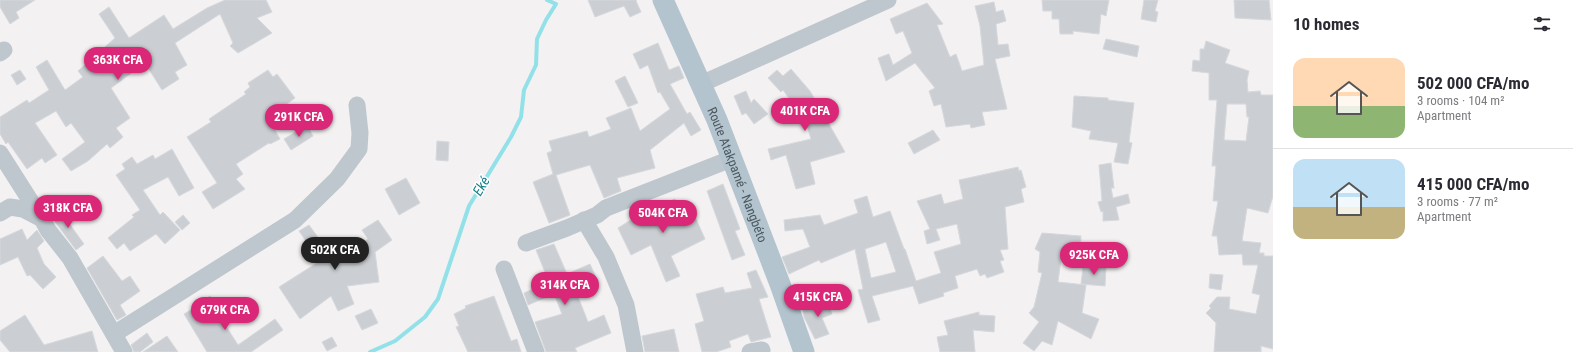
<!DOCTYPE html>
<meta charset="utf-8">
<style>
body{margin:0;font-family:"Roboto Condensed",sans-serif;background:#f2f2f3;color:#2b2b33;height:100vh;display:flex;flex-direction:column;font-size:15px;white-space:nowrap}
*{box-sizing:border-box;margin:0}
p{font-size:13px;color:#7c7c81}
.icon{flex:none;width:22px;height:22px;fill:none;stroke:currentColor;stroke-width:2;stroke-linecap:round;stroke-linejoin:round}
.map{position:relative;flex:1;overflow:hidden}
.panel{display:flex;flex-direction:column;background:#fff;width:300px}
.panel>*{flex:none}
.price{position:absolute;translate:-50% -34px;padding:0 9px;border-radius:14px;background:#db2777;color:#fff;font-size:13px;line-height:26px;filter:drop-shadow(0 1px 2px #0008)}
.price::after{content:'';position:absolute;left:50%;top:24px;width:12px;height:9px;margin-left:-6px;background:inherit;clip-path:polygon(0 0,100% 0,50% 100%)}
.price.current{background:#222;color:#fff}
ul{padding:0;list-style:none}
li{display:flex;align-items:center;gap:12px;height:100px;padding:0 20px}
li+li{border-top:1px solid #e1e1e2}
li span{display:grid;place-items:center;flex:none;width:112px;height:80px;border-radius:12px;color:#555}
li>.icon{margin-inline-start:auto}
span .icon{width:48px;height:48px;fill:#fffc;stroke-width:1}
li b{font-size:17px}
h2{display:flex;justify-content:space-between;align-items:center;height:48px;padding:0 20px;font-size:17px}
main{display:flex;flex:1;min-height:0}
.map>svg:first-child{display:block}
</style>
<main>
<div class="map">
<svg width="1273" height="352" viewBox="0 0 1273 352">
<rect width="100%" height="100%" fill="#f3f1f2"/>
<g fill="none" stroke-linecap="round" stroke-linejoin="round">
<polyline stroke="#92e1e8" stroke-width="4" points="370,352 395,341 425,317 438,299 469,206 511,137 521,117 524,90 536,65 537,39 546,20 556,4 547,0"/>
</g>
<g fill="#cbcfd3" stroke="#d6d8dc" fill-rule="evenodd">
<polygon points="0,0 35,0 16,12 19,18 10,24 0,7"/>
<polygon points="225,0 266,0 272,12 257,18 272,33 238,53 230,46 233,43 220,14 175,43 187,65 175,72 179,79 162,90 145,63 111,88 130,118 116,128 123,137 110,148 107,144 88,161 71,171 62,159 85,142 71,123 66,127 56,111 35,123 57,155 45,163 42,158 27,169 8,142 6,144 0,134 0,117 27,100 29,103 49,90 36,67 47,60 65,90 83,77 78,71 115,38 99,14 109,7 129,38 164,15 173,29 207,8"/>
<polygon points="588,0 637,0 636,1 641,12 630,17 624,6 595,17"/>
<polygon points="1042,0 1109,0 1106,16 1101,14 1099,34 1073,31 1073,34 1060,34 1059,19 1052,19 1052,11 1043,11"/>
<polygon points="1144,0 1158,0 1155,11 1158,12 1156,22 1141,19"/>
<polygon points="1234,0 1269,0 1271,20 1235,18"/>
<polygon points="994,2 996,12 1003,10 1006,21 996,24 998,45 1008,44 1010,56 995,59 1007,109 982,112 985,125 971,128 970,124 946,127 941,104 934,106 929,91 935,88 915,63 886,81 878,58 889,54 893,65 912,53 903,31 896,34 890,19 927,3 943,24 937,25 950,57 956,54 962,71 984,65 980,26 975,6"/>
<polygon points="1106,39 1139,46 1137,57 1103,49"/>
<path d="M1206,41L1230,50L1225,63L1249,71L1247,80L1248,92L1260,91L1261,95H1273V196L1268,213L1247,208L1242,241L1261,243L1259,253H1264V256H1273V349L1261,346V352H1214L1216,323L1206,313L1211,308L1209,306L1217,297H1230L1229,309L1256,314L1260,295L1252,293L1258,265H1243L1242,254L1219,255L1217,236H1212L1218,201H1213L1216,166H1212L1217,100H1209V73L1192,71L1193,60L1200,61V49H1204ZM1227,104H1246L1247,117H1249L1246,141L1224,140Z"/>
<polygon points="658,43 669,70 679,66 684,78 670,84 687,114 690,112 701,130 691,136 684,123 650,150 655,168 617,178 621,191 604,198 590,165 556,175 570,215 549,223 533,182 553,174 547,153 552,151 549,141 587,131 589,137 611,129 606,118 631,108 640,131 670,109 660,92 658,93 648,65 640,69 633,54"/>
<polygon points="791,69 810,91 845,152 810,162 815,184 796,189 786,155 771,160 768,149 811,139 801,106 797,109 783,90 781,92 768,78 777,70 783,76"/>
<polygon points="20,70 26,79 17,85 11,75"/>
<polygon points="268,70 273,77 277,74 295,98 268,118 280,139 270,144 269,143 236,164 243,174 236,179 245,189 213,209 202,192 217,183 187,137 211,122 209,119 246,94 244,92 250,87 248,83"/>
<polygon points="625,76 638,103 628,107 615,81"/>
<polygon points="746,91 751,103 754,99 768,114 754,124 746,113 742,115 734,96"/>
<polygon points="1074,96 1108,98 1108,100 1134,103 1129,142 1132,143 1128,164 1114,162 1118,143 1089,139 1091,131 1072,127"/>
<polygon points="307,125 313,136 291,150 284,139"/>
<polygon points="933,130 940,140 914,154 908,143"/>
<polygon points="437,141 449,142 448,161 436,160"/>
<polygon points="172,149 194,188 179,196 168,177 143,190 160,215 163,212 180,230 165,244 156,234 130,251 124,243 117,249 108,238 134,217 132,215 140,210 116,175 125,169 122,164 132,157 137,164 153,155 155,159"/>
<polygon points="1111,163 1114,188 1111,188 1113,198 1128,194 1130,203 1116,207 1119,220 1103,221 1103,211 1101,212 1098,202 1102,201 1099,165"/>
<path d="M1018,167L1019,171L1021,170L1026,187L1021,189L1024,202L1005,207L1008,249L1000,250L1004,260L1000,261L1004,272L987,278L985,274L980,276L977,269L955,276L958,288L943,293L944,296L919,304L913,286L872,296L880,320L868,323L858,290L863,289L855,249L821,263L819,260L789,274L782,257L810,247L803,229L785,231L784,220L820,215L824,225L858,213L854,200L867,196L873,217L890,211L904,249H905L916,281L941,273L934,252L961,244L957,224L936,229L940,240L927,244L924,231L930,229L917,201L941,194L944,204L963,199L959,180ZM886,242L896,272L871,278L865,249Z"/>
<polygon points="406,178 420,203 399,215 385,189"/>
<polygon points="723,184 740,229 735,231 745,255 732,260 707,191"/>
<polygon points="675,199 682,213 691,208 705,239 671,256 680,276 666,282 651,245 631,255 618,228 642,213"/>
<polygon points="65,208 71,214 66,219 84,244 76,250 53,219"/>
<polygon points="183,215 190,223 182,230 175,222"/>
<polygon points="378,220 392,240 375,252 379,282 347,286 354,304 338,311 331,296 300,319 279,287 320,261 299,231 309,225 328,251 344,241 350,252 368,239 362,230"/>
<polygon points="22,229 27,240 37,230 44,241 37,248 44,264 56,277 43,289 30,275 27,276 18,257 0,265 0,239"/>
<polygon points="1042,233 1081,236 1080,261 1061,259 1058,282 1086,285 1082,313 1099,319 1091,339 1058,321 1052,345 1042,341 1034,351 1023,343 1039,322 1029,313 1034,307 1042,273 1038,272 1040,252 1035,249"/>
<polygon points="554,244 567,274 590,264 597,280 575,289 588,322 604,315 611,333 575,348 577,352 546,352 535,322 562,314 554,294 528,305 524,293 549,282 536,250"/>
<polygon points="103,256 122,281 130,276 140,291 120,305 126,315 117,320 87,268"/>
<polygon points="1106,267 1105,286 1081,284 1083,268"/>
<polygon points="756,270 768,297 759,299 771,337 751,342 748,334 729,341 731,347 716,352 702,352 695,324 704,321 696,294 723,287 725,293 752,288 747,273"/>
<polygon points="1210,274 1223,275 1221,290 1209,288"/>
<polygon points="210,296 219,312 217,312 238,345 275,319 283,330 251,352 207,352 184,314 201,304 200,302"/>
<polygon points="494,296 511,341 517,339 521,352 468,352 456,327 459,326 454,314 466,308 465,306"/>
<polygon points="827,300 832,314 822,318 829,334 815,339 804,317 803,309"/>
<polygon points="371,309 378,323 362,330 355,316"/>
<polygon points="979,312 979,315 995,316 994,332 973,330 975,352 940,352 937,337 948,335 944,321"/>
<polygon points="25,315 44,345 92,331 98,352 10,352 0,340 0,331"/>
<polygon points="674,329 679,352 645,352 642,336"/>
<polygon points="147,333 153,342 140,352 134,352 131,345"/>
<polygon points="167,336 178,352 143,352"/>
<polygon points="332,337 337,346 327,351 322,342"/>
</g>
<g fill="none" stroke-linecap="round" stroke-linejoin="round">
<g stroke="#bec7cd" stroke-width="17">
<polyline points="0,53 4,50"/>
<polyline points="701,84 888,0"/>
<polyline points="0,153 42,219"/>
<polyline points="0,213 10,207 23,209 42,219 48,230 70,258 124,352"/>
<polyline points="584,220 606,257 626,305 635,352"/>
<polyline points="526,243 567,228 597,215 606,208 731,159"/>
<polyline points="504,269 536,352"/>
<polyline points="114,334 295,220 337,179 359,149 360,133 357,105"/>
<polyline points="750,352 762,350"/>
</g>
<path stroke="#b3c4ce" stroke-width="21" id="s1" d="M663,0L717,120L780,284L804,352"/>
</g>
<g text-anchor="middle" stroke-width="3" stroke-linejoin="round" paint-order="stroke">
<g font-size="13" fill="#4a575e" stroke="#fff">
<text dy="5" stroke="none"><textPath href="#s1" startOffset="190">Route Atakpamé - Nangbéto</textPath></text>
</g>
<g font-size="14" font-style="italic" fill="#137f89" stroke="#fff">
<text transform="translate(481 186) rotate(-60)" y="5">Eké</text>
</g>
</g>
</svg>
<b class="price" style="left:118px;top:81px">363K CFA</b>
<b class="price" style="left:805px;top:132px">401K CFA</b>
<b class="price" style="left:299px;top:138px">291K CFA</b>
<b class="price" style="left:68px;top:229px">318K CFA</b>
<b class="price" style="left:663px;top:234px">504K CFA</b>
<b class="price current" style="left:335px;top:271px">502K CFA</b>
<b class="price" style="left:1094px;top:276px">925K CFA</b>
<b class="price" style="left:565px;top:306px">314K CFA</b>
<b class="price" style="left:818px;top:318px">415K CFA</b>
<b class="price" style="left:225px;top:331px">679K CFA</b>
</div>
<section class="panel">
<h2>10 homes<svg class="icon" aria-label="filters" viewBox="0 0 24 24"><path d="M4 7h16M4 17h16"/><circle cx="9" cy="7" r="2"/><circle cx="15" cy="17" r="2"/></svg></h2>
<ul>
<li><span style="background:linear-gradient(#ffd9b3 60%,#8fb573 0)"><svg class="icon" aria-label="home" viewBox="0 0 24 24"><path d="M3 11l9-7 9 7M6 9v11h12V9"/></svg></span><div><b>502 000 CFA/mo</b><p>3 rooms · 104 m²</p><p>Apartment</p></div></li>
<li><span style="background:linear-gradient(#bfe0f5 60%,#c2b280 0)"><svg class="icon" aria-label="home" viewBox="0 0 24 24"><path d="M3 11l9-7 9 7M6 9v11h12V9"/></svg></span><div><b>415 000 CFA/mo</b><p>3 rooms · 77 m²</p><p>Apartment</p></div></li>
</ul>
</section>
</main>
